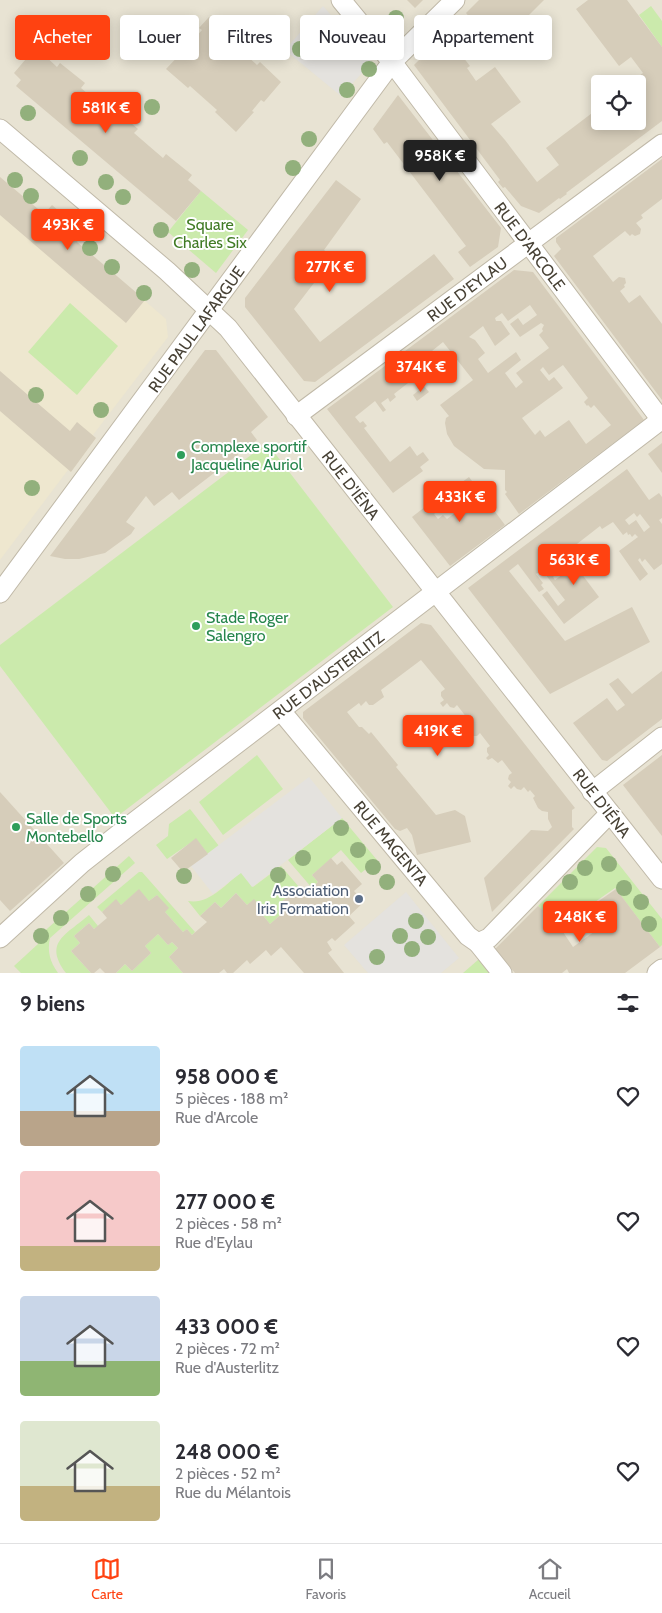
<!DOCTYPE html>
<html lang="fr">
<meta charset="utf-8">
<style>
body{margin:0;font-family:Cabin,sans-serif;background:#f2f2f3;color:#2b2b33;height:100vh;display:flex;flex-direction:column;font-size:19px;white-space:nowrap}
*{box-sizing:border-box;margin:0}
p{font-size:16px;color:#7c7c81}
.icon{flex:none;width:28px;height:28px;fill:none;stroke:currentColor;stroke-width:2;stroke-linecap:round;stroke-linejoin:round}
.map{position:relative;height:973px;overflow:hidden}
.side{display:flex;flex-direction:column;background:#fff;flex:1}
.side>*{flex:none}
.top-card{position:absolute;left:15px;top:15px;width:632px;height:45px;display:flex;gap:10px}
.fabs{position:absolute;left:591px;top:75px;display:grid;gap:10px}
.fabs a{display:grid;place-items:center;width:55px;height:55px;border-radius:5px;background:#fff;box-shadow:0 2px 12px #0003;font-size:25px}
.price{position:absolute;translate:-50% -42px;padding:0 11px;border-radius:5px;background:#ff4211;color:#fff;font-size:16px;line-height:32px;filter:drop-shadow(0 1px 2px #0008)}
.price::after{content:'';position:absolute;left:50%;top:30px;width:15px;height:11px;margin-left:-8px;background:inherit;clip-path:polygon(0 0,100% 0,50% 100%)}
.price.on{background:#222;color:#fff}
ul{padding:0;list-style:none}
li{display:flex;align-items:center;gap:15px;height:125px;padding:0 20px}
li span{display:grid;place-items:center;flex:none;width:140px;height:100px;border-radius:5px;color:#555}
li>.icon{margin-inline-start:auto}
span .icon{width:60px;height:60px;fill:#fffc;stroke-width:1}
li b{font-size:21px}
h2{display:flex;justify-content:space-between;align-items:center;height:60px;padding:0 20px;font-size:21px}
.pill{padding:0 18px;border-radius:5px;background:#fff;box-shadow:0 2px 12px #0003;font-size:18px;line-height:45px}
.pill.on{background:#ff4211;color:#fff}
.menu{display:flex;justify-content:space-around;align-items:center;height:70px;border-top:1px solid #e1e1e2;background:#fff;font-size:14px;color:#7c7c81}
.menu a{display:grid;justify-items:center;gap:2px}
.menu .on{color:#ff4211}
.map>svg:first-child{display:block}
</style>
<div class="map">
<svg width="662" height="973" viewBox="0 0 662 973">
<rect width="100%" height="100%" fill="#f4f0e6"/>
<path fill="#e8e3d3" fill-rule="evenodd" d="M0,0H662V973H0ZM600,84H638V121H600Z"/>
<polygon fill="#eee7cf" points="0,177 44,214 52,205 84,233 77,242 166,319 168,337 93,435 96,438 71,472 68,470 0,560"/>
<g fill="#cbeaac">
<polygon points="651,6 662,21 662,47 639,15"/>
<polygon points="201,191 248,230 216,273 168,232"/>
<polygon points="70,303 118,346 77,395 28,352"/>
<polygon points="267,443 393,607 115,818 0,666 0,645"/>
<polygon points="257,755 283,789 223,835 199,802"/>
<polygon points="190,809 219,846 208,854 196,839 167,859 156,845 168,836 169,824"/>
<polygon points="342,818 377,860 361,873 341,850 312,875 318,882 312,888 288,860"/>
<polygon points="597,847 606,848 662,919 662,945 660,947 615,888 559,927 556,922 538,906"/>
<path d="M129,856L135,863L50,938C47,951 50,962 58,973H21L14,966L38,944L39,936Z"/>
<path d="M281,866L299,887L279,904L285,911L270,924L261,913L264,911L254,900L247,905L236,893L221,908L215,902L200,916L188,901C209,905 226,884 241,872L253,887Z"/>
<polygon points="139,872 142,872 195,932 192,935 187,929 183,932 165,912 157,895 149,901 139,890 121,905 116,900 102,912 97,907"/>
<path d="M89,915L98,926L94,929L89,923L74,936L80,943L71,951L91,973H66C43,942 66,935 89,915Z"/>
<polygon points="158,934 168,945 172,942 178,948 169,957 183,973 116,973 125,964 132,971 151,953 145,946"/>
<polygon points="486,953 502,973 463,973"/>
</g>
<g fill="#e4e2de">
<polygon points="323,6 372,62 341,96 285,50"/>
<polygon points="309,777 342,818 252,887 241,873 213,894 191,866"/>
<polygon points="406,892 459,958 441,973 368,973 344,945"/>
</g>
<g fill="#d6cdba" fill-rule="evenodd">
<polygon points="407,0 423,0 415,8"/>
<polygon points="479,0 544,0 495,49 466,13"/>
<polygon points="588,0 627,0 662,47 662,121 566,193 567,194 564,196 560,199 559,198 539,213 521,206 505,187 503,188 498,182 500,180 414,65 445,34 470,66 467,68 476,81 495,67 521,102 491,124 505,140 537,182 559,165 546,148 600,107 600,121 638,121 638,84 628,84 643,73 631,57 619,66 576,9"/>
<polygon points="209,17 233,38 230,41 257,65 260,62 281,82 264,102 261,100 252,111 254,112 236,132 215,112 217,110 190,86 188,88 166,69 184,50 186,51 196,41 194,39 202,30 199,28"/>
<polygon points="37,46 44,52 43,54 57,67 60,63 85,83 81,88 110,113 114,108 138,129 134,133 149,146 163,158 166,154 192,175 188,180 201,191 176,221 16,86 21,80 14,73"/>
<polygon points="398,95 501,228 498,247 470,267 458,252 466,246 387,142 384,144 373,129"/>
<polygon points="662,159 662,199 641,215 643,218 636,223 641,229 640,234 635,236 632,234 630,236 625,231 593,256 613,282 619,277 625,278 626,283 624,285 625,287 620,291 629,303 640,295 662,324 662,400 554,256 561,249 556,242 556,238"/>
<polygon points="0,177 44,214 52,205 84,233 77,242 145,300 126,323 0,215"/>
<polygon points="336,180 361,199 324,250 334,257 294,309 320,342 434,254 454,279 315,382 304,381 245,307 245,298"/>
<path d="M514,270L533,272L644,420L519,514L505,494L507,492L505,490V470L484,469L454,446L447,434L445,423L446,418L449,416L440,405L473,380L443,342L421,360L425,366L415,374L417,376L394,394L396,397L390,402L388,398L381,403L386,410L383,412L375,401L355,417L360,423L363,421L367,426L364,428L390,462L410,446L417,456L423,452L429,460L420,467L423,471L393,493L327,409ZM530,305L537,315L523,325L518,318L510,324L520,337L541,323L544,325L542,329L543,331L539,335L549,348L516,373L523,382L516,388L505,373L521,360L516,352L488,373L478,359L485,353L475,340L469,337L483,326L495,346L510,334L501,321H496L495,318L502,313L508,321ZM563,365L588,398L584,402L587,406L588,405L591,408L594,405L611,425L586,444L569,420L545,437L540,430L535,435L522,418L563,388L554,377L549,381L540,370L543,367L549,375Z"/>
<polygon points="205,350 216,350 268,417 251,432 257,440 179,500 172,492 154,506 146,496 126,522 135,528 131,534 105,553 79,559 65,559 50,556"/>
<polygon points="0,371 70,431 77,422 96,438 71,472 0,411"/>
<polygon points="424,386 429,392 417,401 413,395"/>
<polygon points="662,443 662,473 648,454"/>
<path d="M627,469L649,500L659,493L662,497V518L659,520L662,524V564L654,570L645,559L642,562L640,558L638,560L648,574L640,581L619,551L638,537L635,534L632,537L630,534L628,535L627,532L623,535L613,522L602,529L600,526L559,558L566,567L564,569L566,572L575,565L599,597L564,624L542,595L547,591L558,606L565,600L542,570L536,574L543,583L541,585L544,589L539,592L518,564L509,571L565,641L632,607L650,642L550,694L468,588ZM634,513L637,517L640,514L650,527L644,532L636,520L629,525L625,520ZM554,562L563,574L555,580L553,577L555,575L548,565Z"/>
<polygon points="469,477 505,525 450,566 412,517 439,496 448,508 445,510 443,507 434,514 438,519 443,515 447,519 464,506 467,510 469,508 454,488"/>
<polygon points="421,623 431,625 575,808 572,810 572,827 574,829 492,912 484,878 531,830 548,831 552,827 548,819 548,812 542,811 538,808 533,798 535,796 530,790 528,792 524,787 521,790 517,789 514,786 511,789 508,786 511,782 508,779 509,775 512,773 502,760 498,763 492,758 488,760 486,758 489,755 487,752 487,748 490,746 480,733 477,736 473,736 470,732 466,735 463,732 467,728 464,721 467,718 457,705 454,708 450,707 447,703 443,707 440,703 444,700 441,696 441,692 445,689 421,660 381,690 384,697 373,705 369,705 366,701 361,706 359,703 347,712 359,727 362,727 369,734 371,732 398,765 396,767 436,815 455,810 465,816 471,842 417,855 412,835 407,828 400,831 395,829 303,718 303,712"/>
<polygon points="662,671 662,719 607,761 602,760 573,723 607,698 617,711 625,705 609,684 618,678 632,694"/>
<polygon points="662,755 662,836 623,785"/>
<polygon points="0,792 64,863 10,911 0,900"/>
<polygon points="196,838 208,854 183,872 171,858"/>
<polygon points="331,858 337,865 342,861 362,884 354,891 364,902 349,916 355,923 335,941 332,938 327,942 332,950 328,953 344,973 304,973 281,947 271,956 266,950 250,964 247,960 233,973 227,973 224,969 219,973 183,973 169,957 178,948 172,942 168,945 158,934 145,946 151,953 132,971 125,964 116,973 105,973 100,968 94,973 91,973 71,951 80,943 74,936 89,923 94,929 107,918 102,912 116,899 121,905 139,889 149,901 157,895 169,908 165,912 183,932 187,929 192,935 207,922 200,916 215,902 221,908 236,893 247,905 254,899 264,911 261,913 270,924 285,911 279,904 299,887 305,894 318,882 312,875"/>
<polygon points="616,889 660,947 625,973 569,973 567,969 562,973 515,973 495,949 538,906 555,920 573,947 598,929 600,914 593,905"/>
</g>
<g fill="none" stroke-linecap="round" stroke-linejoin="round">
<defs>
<g id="street">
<polyline points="341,0 392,62 662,421"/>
<polyline points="0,129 167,271 228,328 662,879"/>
<polyline points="296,416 662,144"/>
<polyline points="0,593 392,62 455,0"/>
<polyline points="281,711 468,936 478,943 502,973"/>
<polyline points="592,792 662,737"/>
<polyline points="0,938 82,863 129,826 662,419"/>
<polyline points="478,943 489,938 610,813"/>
<polyline points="657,973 662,969"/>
</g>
</defs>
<use href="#street" stroke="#c0b9a8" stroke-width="21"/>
<use href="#street" stroke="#fff" stroke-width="19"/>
</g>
<g fill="#92b07c">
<circle cx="396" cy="18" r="8"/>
<circle cx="335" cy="31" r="8"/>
<circle cx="346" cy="45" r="8"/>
<circle cx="300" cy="49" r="8"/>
<circle cx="369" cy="69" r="8"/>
<circle cx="347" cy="90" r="8"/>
<circle cx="152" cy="107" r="8"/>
<circle cx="28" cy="113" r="8"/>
<circle cx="309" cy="139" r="8"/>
<circle cx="80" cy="158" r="8"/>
<circle cx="293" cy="168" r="8"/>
<circle cx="15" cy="180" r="8"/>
<circle cx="106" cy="182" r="8"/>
<circle cx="31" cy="196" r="8"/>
<circle cx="123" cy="197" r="8"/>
<circle cx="161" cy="230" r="8"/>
<circle cx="90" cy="248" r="8"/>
<circle cx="112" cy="267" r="8"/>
<circle cx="192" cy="270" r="8"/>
<circle cx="144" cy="293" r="8"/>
<circle cx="36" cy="395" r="8"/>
<circle cx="101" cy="410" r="8"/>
<circle cx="32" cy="488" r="8"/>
<circle cx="341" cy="828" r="8"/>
<circle cx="358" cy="850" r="8"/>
<circle cx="303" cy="858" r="8"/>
<circle cx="609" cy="864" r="8"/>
<circle cx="373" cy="867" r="8"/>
<circle cx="585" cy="868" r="8"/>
<circle cx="113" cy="874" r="8"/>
<circle cx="278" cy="875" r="8"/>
<circle cx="184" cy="876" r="8"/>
<circle cx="387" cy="882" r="8"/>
<circle cx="570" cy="882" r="8"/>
<circle cx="624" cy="888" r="8"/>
<circle cx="88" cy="894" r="8"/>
<circle cx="641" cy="902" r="8"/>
<circle cx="555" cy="909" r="8"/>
<circle cx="61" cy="918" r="8"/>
<circle cx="416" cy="921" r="8"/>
<circle cx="649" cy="924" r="8"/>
<circle cx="41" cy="936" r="8"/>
<circle cx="400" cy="936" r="8"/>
<circle cx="428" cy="937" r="8"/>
<circle cx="412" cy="949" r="8"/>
<circle cx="377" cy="957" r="8"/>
</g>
<g fill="#2e9e5b" stroke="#fff" stroke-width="2">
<circle cx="181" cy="455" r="5"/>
<circle cx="196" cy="626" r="5"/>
<circle cx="16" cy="827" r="5"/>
</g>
<circle fill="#5c6f8a" stroke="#fff" stroke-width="2" cx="359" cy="899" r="5"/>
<g text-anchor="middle" stroke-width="4" stroke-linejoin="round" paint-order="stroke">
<g font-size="16" fill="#417b25" stroke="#fff">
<text x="210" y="230">Square<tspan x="210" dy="18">Charles Six</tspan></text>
</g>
<g font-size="16" fill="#474135" stroke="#fff">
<text transform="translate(530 246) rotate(53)" y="6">RUE D'ARCOLE</text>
<text transform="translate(467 289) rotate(-37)" y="6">RUE D'EYLAU</text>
<text transform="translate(196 329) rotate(-54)" y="6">RUE PAUL LAFARGUE</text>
<text transform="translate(351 485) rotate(52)" y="6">RUE D'IÉNA</text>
<text transform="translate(328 675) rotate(-37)" y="6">RUE D'AUSTERLITZ</text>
<text transform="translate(602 803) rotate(52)" y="6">RUE D'IÉNA</text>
<text transform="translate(391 843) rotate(50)" y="6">RUE MAGENTA</text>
</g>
<g font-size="16" fill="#27864d" stroke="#fff" text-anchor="start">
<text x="191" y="452">Complexe sportif<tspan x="191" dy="18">Jacqueline Auriol</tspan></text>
<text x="206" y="623">Stade Roger<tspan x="206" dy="18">Salengro</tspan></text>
<text x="26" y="824">Salle de Sports<tspan x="26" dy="18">Montebello</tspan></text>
</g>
<g font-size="16" fill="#4e5e75" stroke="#fff" text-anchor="end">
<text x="349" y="896">Association<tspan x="349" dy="18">Iris Formation</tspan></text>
</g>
</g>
</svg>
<div class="fabs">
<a><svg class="icon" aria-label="locate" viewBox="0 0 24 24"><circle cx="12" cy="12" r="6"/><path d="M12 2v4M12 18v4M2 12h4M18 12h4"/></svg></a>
</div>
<b class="price" style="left:106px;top:134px">581K €</b>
<b class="price on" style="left:440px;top:182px">958K €</b>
<b class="price" style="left:68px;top:251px">493K €</b>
<b class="price" style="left:330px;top:293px">277K €</b>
<b class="price" style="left:421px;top:393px">374K €</b>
<b class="price" style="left:460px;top:523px">433K €</b>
<b class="price" style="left:574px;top:586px">563K €</b>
<b class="price" style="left:438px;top:757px">419K €</b>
<b class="price" style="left:580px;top:943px">248K €</b>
<div class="top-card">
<a class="pill on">Acheter</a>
<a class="pill">Louer</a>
<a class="pill">Filtres</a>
<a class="pill">Nouveau</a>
<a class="pill">Appartement</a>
</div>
</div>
<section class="side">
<h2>9 biens<svg class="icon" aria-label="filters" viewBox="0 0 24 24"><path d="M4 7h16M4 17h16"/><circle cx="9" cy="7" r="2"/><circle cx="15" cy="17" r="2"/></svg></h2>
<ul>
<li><span style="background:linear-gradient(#bfe0f5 65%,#b9a48a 0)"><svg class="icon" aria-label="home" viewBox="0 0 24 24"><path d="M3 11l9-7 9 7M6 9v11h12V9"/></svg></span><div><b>958 000 €</b><p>5 pièces · 188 m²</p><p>Rue d'Arcole</p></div><svg class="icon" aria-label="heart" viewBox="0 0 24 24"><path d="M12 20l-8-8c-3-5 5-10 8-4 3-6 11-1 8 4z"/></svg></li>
<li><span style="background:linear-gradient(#f6c9c9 75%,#c2b280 0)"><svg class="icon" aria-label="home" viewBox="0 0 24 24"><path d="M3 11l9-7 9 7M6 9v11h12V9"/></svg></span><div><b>277 000 €</b><p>2 pièces · 58 m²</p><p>Rue d'Eylau</p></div><svg class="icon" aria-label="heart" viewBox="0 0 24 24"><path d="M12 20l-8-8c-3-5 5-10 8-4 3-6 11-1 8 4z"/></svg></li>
<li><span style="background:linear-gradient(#c9d6e8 65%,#8fb573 0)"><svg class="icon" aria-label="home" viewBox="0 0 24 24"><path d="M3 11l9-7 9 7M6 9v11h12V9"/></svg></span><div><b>433 000 €</b><p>2 pièces · 72 m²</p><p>Rue d'Austerlitz</p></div><svg class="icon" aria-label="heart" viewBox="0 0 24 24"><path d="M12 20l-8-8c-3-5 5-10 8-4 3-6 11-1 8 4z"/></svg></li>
<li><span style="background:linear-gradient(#dfe7d0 65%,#c2b280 0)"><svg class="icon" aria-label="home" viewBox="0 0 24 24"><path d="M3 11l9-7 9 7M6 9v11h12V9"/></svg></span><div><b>248 000 €</b><p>2 pièces · 52 m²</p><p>Rue du Mélantois</p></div><svg class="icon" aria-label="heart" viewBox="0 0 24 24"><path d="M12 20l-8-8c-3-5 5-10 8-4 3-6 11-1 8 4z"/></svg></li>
</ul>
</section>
<nav class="menu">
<a class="on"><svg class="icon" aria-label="map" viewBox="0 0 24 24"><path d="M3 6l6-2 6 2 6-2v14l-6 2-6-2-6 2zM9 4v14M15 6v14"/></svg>Carte</a>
<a><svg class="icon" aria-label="saved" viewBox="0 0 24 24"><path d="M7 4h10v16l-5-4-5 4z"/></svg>Favoris</a>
<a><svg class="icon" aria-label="home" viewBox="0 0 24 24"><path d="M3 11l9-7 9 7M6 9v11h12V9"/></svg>Accueil</a>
</nav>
